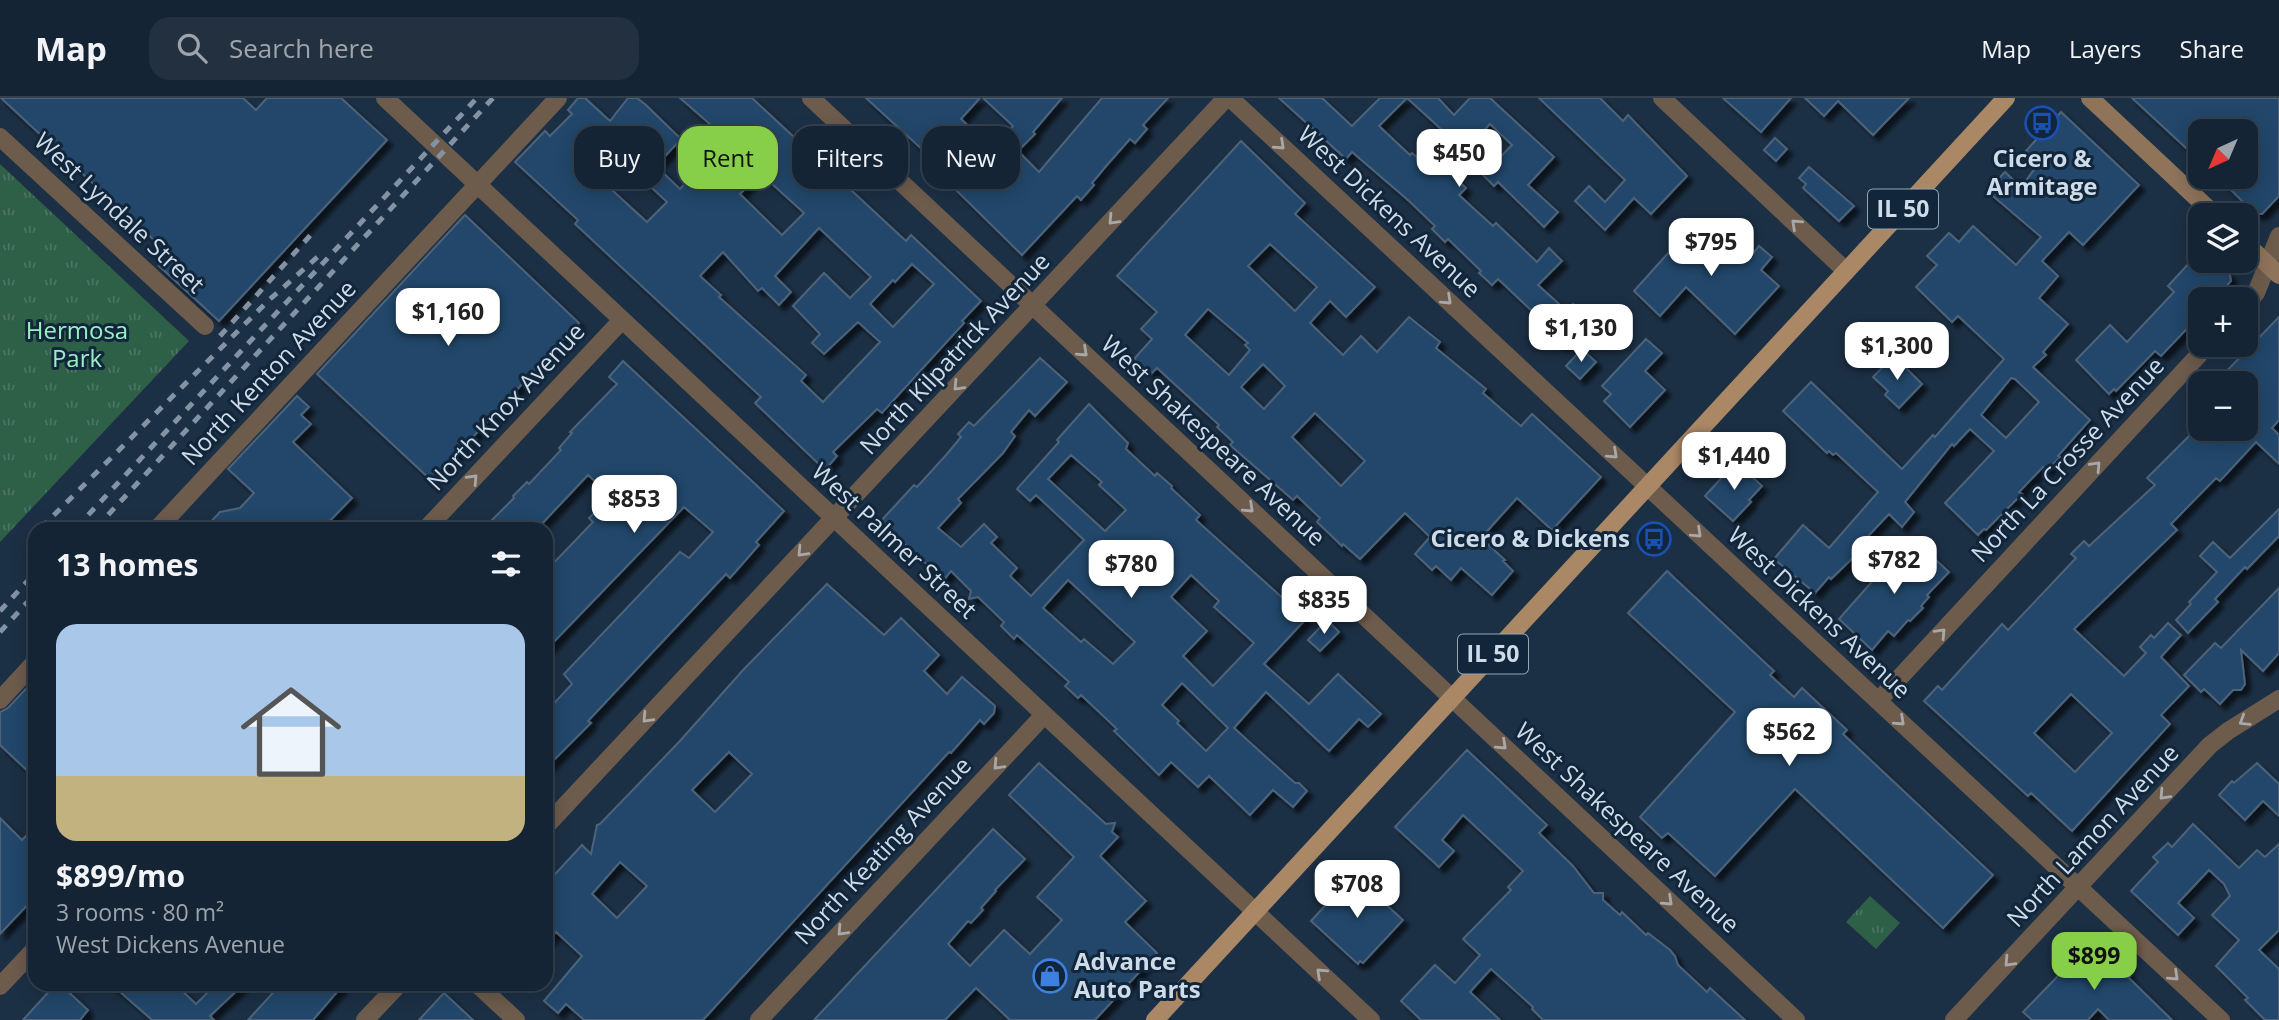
<!DOCTYPE html>
<meta charset="utf-8">
<style>
body{margin:0;font-family:"Open Sans",sans-serif;background:#223040;color:#f1f3f6;height:100vh;display:flex;flex-direction:column;font-size:26px;white-space:nowrap}
*{box-sizing:border-box;margin:0}
p{font-size:23px;color:#9da4ac}
.icon{flex:none;width:38px;height:38px;fill:none;stroke:currentColor;stroke-width:2;stroke-linecap:round;stroke-linejoin:round}
.map{position:relative;flex:1;overflow:hidden}
.sheet{position:absolute;left:28px;top:424px;width:525px;height:469px;display:flex;flex-direction:column;background:#152434;border-radius:21px;box-shadow:0 4px 18px #0003,0 0 0 2px #34414f}
.sheet>*{flex:none}
.hud{position:absolute;left:574px;top:28px;width:665px;height:63px;display:flex;gap:14px}
.needle{width:46px;rotate:224deg}
.buttons{position:absolute;left:2188px;top:21px;display:grid;gap:14px}
.buttons a{display:grid;place-items:center;width:70px;height:70px;border-radius:14px;background:#152434;box-shadow:0 4px 18px #0003,0 0 0 2px #34414f;font-size:35px}
.price{position:absolute;translate:-50% -60px;padding:0 16px;border-radius:14px;background:#fff;color:#222;font-size:23px;line-height:46px;filter:drop-shadow(0 2px 4px #0008)}
.price::after{content:'';position:absolute;left:50%;top:42px;width:21px;height:16px;margin-left:-10px;background:inherit;clip-path:polygon(0 0,100% 0,50% 100%)}
.price.current{background:#88cf49;color:#111}
ul{padding:0;list-style:none}
li{display:grid;align-content:center;gap:14px;height:371px;padding:0 28px}
li span{display:grid;place-items:center;height:217px;border-radius:21px;color:#555}
li>.icon{margin-inline-start:auto}
span .icon{width:126px;height:126px;fill:#fffc;stroke-width:1}
li b{font-size:30px}
h2{display:flex;justify-content:space-between;align-items:center;height:84px;padding:0 28px;font-size:30px}
.tag{padding:0 24px;border-radius:21px;background:#152434;box-shadow:0 4px 18px #0003,0 0 0 2px #34414f;font-size:24px;line-height:63px}
.tag.current{background:#88cf49;color:#111}
header{display:flex;align-items:center;gap:42px;box-sizing:border-box;height:98px;padding:0 35px;background:#152434;border-bottom:2px solid #34414f}
header strong{font-size:33px}
nav{display:flex;gap:38px;margin-inline-start:auto;font-size:24px}
.search{width:490px;height:63px;background:#223040;display:flex;align-items:center;gap:18px;box-sizing:border-box;padding:0 24px;border-radius:21px;color:#9da4ac;font-size:26px}
.map>svg:first-child{display:block}
</style>
<header>
<strong>Map</strong>
<div class="search"><svg class="icon" aria-label="search" viewBox="0 0 24 24"><circle cx="10" cy="10" r="6"/><path d="M15 15l6 6"/></svg>Search here</div>
<nav><a>Map</a><a>Layers</a><a>Share</a></nav>
</header>
<div class="map">
<svg width="2279" height="922" viewBox="0 0 2279 922">
<defs>
<pattern id="park-tufts" width="24" height="20" patternUnits="userSpaceOnUse" patternTransform="scale(1.75)"><rect width="24" height="20" fill="#2e5f47"/><path d="M3 7l-1-3M5 7V3M7 7l1-3M15 17l-1-3M17 17v-4M19 17l1-3" fill="none" stroke="#4b7562"/></pattern>
<filter id="shadow"><feDropShadow dx="5.5" dy="5.5" stdDeviation="2" flood-color="#0009"/></filter>
</defs>
<rect width="100%" height="100%" fill="#1c3045"/>
<g fill="url(#park-tufts)">
<polygon points="0,66 189,243 0,444"/>
<polygon points="1870,798 1900,825 1876,851 1846,824"/>
</g>
<g fill="#22476b" stroke="#4d637a" stroke-width="2" fill-rule="evenodd" filter="url(#shadow)">
<polygon points="1,0 243,0 256,12 267,0 341,0 387,42 219,223 159,168 170,157"/>
<path d="M578,0H585L610,23L628,0H637L646,7L681,41L656,68L680,91L727,41L680,0H752L906,143L911,137L981,203L962,223L964,225L882,315L877,311L833,354L837,358L825,372L755,305L761,299L575,126L578,122L515,64L545,33L550,38L572,16L568,12ZM622,62L667,104L647,124L601,82ZM760,75L804,115L782,137L740,96ZM819,130L871,179L850,200L824,175L793,208L820,236L812,245L824,256L858,224L880,244L823,304L801,283L806,277L719,199L721,197L700,178L723,154L758,193L762,190L779,207L791,194L775,178ZM912,166L934,186L893,229L870,206L893,182L895,184Z"/>
<polygon points="866,0 980,0 961,21 992,50 1013,28 983,0 1062,0 1033,34 1035,36 1018,53 1039,74 1102,0 1168,0 1143,27 1147,31 1135,45 1130,41 1107,67 1092,85 1094,87 1081,102 1077,98 1022,157 955,91 960,86"/>
<polygon points="1279,0 1322,0 1352,28 1380,0 1407,0 1379,28 1410,57 1412,55 1418,60 1422,55 1431,63 1453,42 1407,0 1438,0 1454,17 1470,0 1490,0 1554,59 1528,87 1558,114 1544,129 1498,84 1494,88 1483,77 1512,47 1490,26 1447,72 1466,90 1459,97 1493,128 1496,125 1537,164 1549,150 1562,163 1538,187 1567,213 1573,206 1587,218 1562,247 1530,219 1534,215 1498,181 1492,187 1479,175 1481,173 1448,141 1445,144 1432,131 1435,128 1409,103 1352,54 1346,61"/>
<polygon points="1539,0 1600,0 1623,23 1628,17 1687,78 1651,116 1634,100 1605,132 1575,103 1589,88 1605,104 1625,82"/>
<polygon points="1723,0 1791,0 1761,34"/>
<polygon points="1805,0 1909,0 1873,37 1838,3 1824,18"/>
<polygon points="2132,0 2279,0 2279,98 2262,116 2255,116 2218,79 2245,79 2245,33 2200,33 2200,63"/>
<path d="M2061,14L2139,87L2083,147L2069,134L2042,163L2058,178L2039,200L2068,226L2043,254L2046,257L2033,269L2090,322L2058,358L2060,359L2047,373L2043,369L2019,394L2022,396L1986,432L1984,431L1978,437L1945,405L1994,353L1970,331L1954,348L1952,346L1905,404L1914,414L1902,429L1889,416L1856,451L1859,454L1831,481L1829,479L1815,495L1774,461L1803,427L1829,450L1878,394L1836,355L1833,357L1829,353L1827,355L1783,313L1811,284L1902,371L1933,337L1935,339L2004,261L1958,218L1952,224L1916,189L1937,167L1927,158L1949,135L1959,144L1973,128L2016,167L2041,139L1987,93L2005,74L2021,89L2039,65L2026,53ZM2011,280L2015,281L2039,304L2006,340L1981,317Z"/>
<polygon points="1775,40 1787,51 1776,63 1764,52"/>
<path d="M1241,43L1305,105L1295,116L1375,189L1346,219L1330,203L1310,225L1343,257L1361,238L1377,254L1409,219L1440,244L1436,250L1486,291L1483,295L1515,323L1521,328L1532,316L1601,379L1552,432L1517,400L1481,440L1505,462L1503,463L1513,473L1492,497L1461,470L1451,482L1436,468L1432,472L1415,456L1430,439L1405,415L1360,461L1343,446L1342,448L1317,424L1320,420L1297,398L1293,402L1230,347L1233,344L1217,329L1219,327L1157,270L1151,276L1134,261L1152,241L1141,231L1157,214L1117,178ZM1270,146L1317,189L1295,213L1248,168ZM1208,211L1248,245L1245,247L1250,252L1229,277L1185,237ZM1263,266L1285,288L1264,311L1241,289ZM1315,315L1365,363L1341,388L1292,339Z"/>
<polygon points="1809,69 1854,108 1839,123 1803,90 1806,86 1799,80"/>
<polygon points="465,117 579,225 432,383 317,276"/>
<polygon points="1705,123 1748,162 1759,148 1772,159 1761,172 1779,188 1735,236 1686,189 1660,218 1634,193 1678,144 1682,148"/>
<polygon points="2191,163 2215,163 2230,177 2231,183 2214,201 2200,201 2200,217 2161,258 2155,253 2116,293 2114,291 2109,296 2076,262 2110,227 2127,244 2174,194 2168,188"/>
<path d="M2279,219V322L2272,330L2279,337V366L2256,344L2220,383L2216,380L2171,426L2177,432L2074,531L2124,578L2146,555L2140,549L2151,537L2154,540L2168,525L2181,537L2161,559L2189,588L2161,617L2170,626L2072,733L2031,695L2028,698L1924,603L1938,588L1942,592L2002,526L2008,532L2076,460L2071,456L2084,443L2089,448L2155,387L2147,380L2196,331H2245V285H2215ZM2071,596L2112,635L2075,674L2034,635Z"/>
<polygon points="1646,241 1662,255 1645,273 1665,292 1630,329 1604,303 1611,296 1602,288"/>
<polygon points="1582,251 1596,264 1580,281 1566,268"/>
<polygon points="1894,258 1922,286 1899,310 1885,297 1888,293 1873,279"/>
<path d="M1040,260L1067,284L1035,318L1029,312L1011,334L1015,338L1003,355L958,401L961,405L938,430L961,449L984,426L997,439L991,445L1017,470L1010,478L1031,498L1084,442L1036,397L1030,403L1017,391L1059,344L1057,342L1089,306L1128,345L1126,351L1155,378L1157,375L1172,388L1171,390L1200,417L1196,422L1306,521L1264,566L1309,606L1338,576L1381,616L1368,629L1359,621L1329,653L1266,594L1234,630L1295,685H1299L1307,693L1293,709L1273,692L1250,717L1209,678L1198,689L1171,664L1159,677L1114,633L1117,631L1081,597L1078,600L1065,588L1069,584L1017,537L1014,541L1001,528L1004,524L978,499L969,501L971,493L951,473L944,482L880,424L914,387L917,389L947,356L961,339L958,336L969,324L974,328ZM1071,357L1102,384L1099,387L1126,412L1105,433L1048,381ZM1191,477L1219,503L1214,509L1254,545L1213,588L1183,558L1207,533L1171,499ZM1068,482L1135,544L1113,566L1084,541L1081,544L1043,510ZM1182,585L1228,630L1206,653L1177,625L1179,623L1162,607Z"/>
<polygon points="623,263 784,413 756,444 759,447 730,480 726,476 588,623 591,625 546,670 546,614 572,586 564,576 680,454 689,460 713,434 684,409 546,552 546,473 593,424 589,420 611,398 588,377 538,430 484,430 514,400 513,398 527,384 529,386 561,352 559,350 572,335 570,334 617,286 609,279"/>
<polygon points="297,298 309,309 301,317 311,326 293,344 352,400 323,430 205,430 220,414 240,410 254,395 228,371"/>
<polygon points="1736,364 1762,388 1749,402 1751,404 1733,423 1705,398"/>
<polygon points="2279,411 2279,438 2247,471 2245,469 2215,501 2218,504 2188,535 2176,522 2191,506 2189,504 2217,474 2200,458 2213,444 2230,460"/>
<polygon points="1914,442 1949,474 1927,497 1929,499 1921,508 1923,510 1910,523 1908,522 1894,538 1888,533 1872,552 1839,521 1876,479 1880,483"/>
<polygon points="1667,473 1774,573 1770,577 1794,599 1802,590 1847,632 1843,636 1993,777 1943,830 1795,691 1715,778 1668,735 1662,740 1640,719 1735,614 1628,515"/>
<path d="M827,486L884,537L901,520L939,557L924,573L947,596L962,579L995,608L994,615L984,626L980,622L951,655L949,654L703,922H584L566,906L558,915L544,903L582,858L556,834L546,845V786L582,747L591,756L597,727L600,726L679,644L744,571ZM729,654L752,676L715,714L692,692ZM620,764L647,788L617,820L592,796Z"/>
<polygon points="2279,490 2279,555 2263,573 2241,552 2245,586 2241,592 2233,592 2220,606 2204,591 2201,594 2184,577 2215,545 2221,550"/>
<polygon points="1327,522 1339,534 1320,553 1308,542"/>
<polygon points="35,581 35,680 0,647 0,614 8,610"/>
<polygon points="1467,652 1547,727 1539,735 1573,768 1594,795 1603,795 1603,802 1620,817 1622,814 1646,837 1648,835 1670,852 1675,858 1678,867 1707,894 1710,890 1745,922 1543,922 1532,911 1533,909 1491,871 1470,894 1500,922 1421,922 1401,903 1435,867 1455,885 1480,857 1463,841 1511,792 1508,789 1523,773 1463,717 1442,742 1454,753 1439,769 1395,729"/>
<polygon points="1039,665 1106,726 1115,725 1112,734 1118,739 1100,758 1146,803 1125,824 1157,855 1095,922 1010,922 976,890 945,922 814,922 993,731 1025,761 995,792 996,793 981,810 983,812 971,825 968,823 948,846 970,868 1004,832 1030,856 1062,822 1037,799 1074,759 1009,697"/>
<polygon points="2257,665 2279,686 2279,718 2263,703 2245,722 2219,697 2232,683 2234,685"/>
<polygon points="0,720 22,742 35,729 35,799 0,836"/>
<polygon points="2193,726 2239,770 2257,752 2265,759 2279,746 2279,832 2259,852 2279,871 2279,922 2265,922 2245,902 2248,900 2216,868 2239,842 2212,817 2230,798 2224,786 2209,772 2178,805 2194,820 2178,837 2131,793 2158,764 2153,759 2168,745 2172,749"/>
<polygon points="1354,776 1376,793 1381,802 1403,822 1363,865 1360,863 1358,866 1311,823"/>
<polygon points="2094,841 2126,871 2124,872 2130,878 2128,879 2172,922 2109,922 2098,911 2088,922 2032,922 2023,914"/>
<polygon points="111,886 175,886 196,906 216,886 244,886 210,918 214,922 152,922"/>
<polygon points="281,886 344,886 313,922 248,922"/>
<polygon points="61,887 88,912 80,922 23,922 53,889 56,892"/>
<polygon points="444,895 473,922 419,922"/>
</g>
<g fill="none" stroke-linecap="round" stroke-linejoin="round">
<g stroke="#6d5b4b" stroke-width="18">
<polyline points="385,0 1371,922"/>
<polyline points="811,0 1796,922"/>
<polyline points="1230,0 2221,922"/>
<polyline points="1662,0 1846,173"/>
<polyline points="0,39 205,228"/>
<polyline points="2245,207 2256,195 2279,138"/>
<polyline points="158,430 558,0"/>
<polyline points="427,430 622,222"/>
<polyline points="0,602 35,564"/>
<polyline points="1878,603 2208,247"/>
<polyline points="546,728 1226,0"/>
<polyline points="477,886 516,922"/>
<polyline points="0,888 35,851"/>
<polyline points="365,922 399,886"/>
<polyline points="759,922 1044,617"/>
<polyline points="1954,922 2210,647 2228,633 2279,601"/>
</g>
<g stroke="#8f745a" stroke-width="18">
<polyline points="2090,0 2215,117"/>
<polyline points="2245,145 2279,177"/>
</g>
<polyline stroke="#aa8765" stroke-width="18" points="1155,922 2006,0"/>
<g stroke="#8393a4" stroke-width="5" stroke-dasharray="9 9" stroke-linecap="butt">
<polyline points="220,238 316,131"/>
<polyline points="41,430 269,202 321,156"/>
<polyline points="76,430 477,0"/>
<polyline points="96,430 493,0"/>
<polyline points="0,513 35,475"/>
<polyline points="0,534 35,496"/>
</g>
</g>
<defs><path id="oneway-chevron" d="M-2-3.5L2.5 0L-2 3.5" fill="none" stroke-width="1.6" stroke-linecap="round" stroke-linejoin="round" transform="scale(1.75)"/></defs>
<g stroke="#a7a8a9">
<use href="#oneway-chevron" transform="translate(1280 47) rotate(43)"/>
<use href="#oneway-chevron" transform="translate(1113 122) rotate(133)"/>
<use href="#oneway-chevron" transform="translate(1796 126) rotate(-137)"/>
<use href="#oneway-chevron" transform="translate(1447 202) rotate(43)"/>
<use href="#oneway-chevron" transform="translate(1083 254) rotate(43)"/>
<use href="#oneway-chevron" transform="translate(958 288) rotate(133)"/>
<use href="#oneway-chevron" transform="translate(1613 356) rotate(43)"/>
<use href="#oneway-chevron" transform="translate(2096 368) rotate(-47)"/>
<use href="#oneway-chevron" transform="translate(473 381) rotate(-47)"/>
<use href="#oneway-chevron" transform="translate(1249 410) rotate(43)"/>
<use href="#oneway-chevron" transform="translate(1697 435) rotate(43)"/>
<use href="#oneway-chevron" transform="translate(802 454) rotate(133)"/>
<use href="#oneway-chevron" transform="translate(1941 535) rotate(-47)"/>
<use href="#oneway-chevron" transform="translate(647 620) rotate(133)"/>
<use href="#oneway-chevron" transform="translate(1900 623) rotate(43)"/>
<use href="#oneway-chevron" transform="translate(2244 623) rotate(148)"/>
<use href="#oneway-chevron" transform="translate(1502 647) rotate(43)"/>
<use href="#oneway-chevron" transform="translate(998 667) rotate(133)"/>
<use href="#oneway-chevron" transform="translate(2164 697) rotate(133)"/>
<use href="#oneway-chevron" transform="translate(1668 803) rotate(43)"/>
<use href="#oneway-chevron" transform="translate(842 833) rotate(133)"/>
<use href="#oneway-chevron" transform="translate(2009 864) rotate(133)"/>
<use href="#oneway-chevron" transform="translate(1321 875) rotate(-137)"/>
<use href="#oneway-chevron" transform="translate(2174 878) rotate(43)"/>
</g>
<defs>
<symbol id="bus-ring" viewBox="-11 -11 22 22"><circle r="9.5" fill="#12263b" stroke="#1a4fb4" stroke-width="1.5"/><path d="M-5-6H5V4H4V6H2V4H-2V6H-4V4H-5ZM-3.5-4V0h7V-4ZM-3.5 1.2v1.5H-2V1.2ZM2 1.2v1.5H3.5V1.2Z" fill="#1a4fb4"/></symbol>
<symbol id="shop-ring" viewBox="-11 -11 22 22"><circle r="9.5" fill="#12263b" stroke="#3f7fe0" stroke-width="1.5"/><path d="M-5-2.5h2.3a2.7 3.5 0 0 1 5.4 0H5L5.5 6h-11ZM-1.5-2.5h3a1.5 2.3 0 0 0-3 0Z" fill="#3f7fe0"/></symbol>
</defs>
<g fill-rule="evenodd">
<use href="#bus-ring" x="2023" y="6" width="38" height="38"/>
<use href="#bus-ring" x="1635" y="422" width="38" height="38"/>
<use href="#shop-ring" x="1031" y="859" width="38" height="38"/>
</g>
<g text-anchor="middle" stroke-width="6" stroke-linejoin="round" paint-order="stroke">
<g fill="#12263b" stroke="#96a5b4" stroke-width="2">
<rect x="1868" y="91.5" width="70" height="39" rx="5"/>
<rect x="1458" y="536.5" width="70" height="39" rx="5"/>
</g>
<g font-size="23" font-weight="bold" fill="#cedbe8">
<text x="1903" y="119">IL 50</text>
<text x="1493" y="564">IL 50</text>
</g>
<g font-size="24" font-weight="bold" fill="#cedbe8" stroke="#12263b">
<text x="2042" y="69">Cicero &amp;<tspan x="2042" dy="28">Armitage</tspan></text>
<text x="1630" y="449" text-anchor="end">Cicero &amp; Dickens</text>
<text x="1074" y="872" text-anchor="start">Advance<tspan x="1074" dy="28">Auto Parts</tspan></text>
</g>
<g font-size="24" fill="#cedbe8" stroke="#12263b">
<text transform="translate(1389 114) rotate(43)" y="8">West Dickens Avenue</text>
<text transform="translate(119 115) rotate(43)" y="8">West Lyndale Street</text>
<text transform="translate(955 256) rotate(-47)" y="8">North Kilpatrick Avenue</text>
<text transform="translate(269 275) rotate(-47)" y="8">North Kenton Avenue</text>
<text transform="translate(506 309) rotate(-47)" y="8">North Knox Avenue</text>
<text transform="translate(1213 343) rotate(43)" y="8">West Shakespeare Avenue</text>
<text transform="translate(2068 362) rotate(-47)" y="8">North La Crosse Avenue</text>
<text transform="translate(894 443) rotate(43)" y="8">West Palmer Street</text>
<text transform="translate(1819 515) rotate(43)" y="8">West Dickens Avenue</text>
<text transform="translate(1627 730) rotate(43)" y="8">West Shakespeare Avenue</text>
<text transform="translate(2093 738) rotate(-47)" y="8">North Lamon Avenue</text>
<text transform="translate(883 753) rotate(-47)" y="8">North Keating Avenue</text>
</g>
<g font-size="24" fill="#99efc2" stroke="#12263b">
<text x="77" y="241">Hermosa<tspan x="77" dy="28">Park</tspan></text>
</g>
</g>
</svg>
<div class="buttons">
<a><svg class="needle" viewBox="-14 -14 28 28"><path d="M0-13l5 13h-10z" fill="#e53935"/><path d="M0 13l5-13h-10z" fill="#9da4ac"/></svg></a>
<a><svg class="icon" aria-label="layers" viewBox="0 0 24 24"><path d="M12 4l9 5-9 5-9-5zM3 14l9 5 9-5"/></svg></a>
<a>+</a>
<a>−</a>
</div>
<b class="price" style="left:1459px;top:91px">$450</b>
<b class="price" style="left:1711px;top:180px">$795</b>
<b class="price" style="left:448px;top:250px">$1,160</b>
<b class="price" style="left:1581px;top:266px">$1,130</b>
<b class="price" style="left:1897px;top:284px">$1,300</b>
<b class="price" style="left:1734px;top:394px">$1,440</b>
<b class="price" style="left:634px;top:437px">$853</b>
<b class="price" style="left:1894px;top:498px">$782</b>
<b class="price" style="left:1131px;top:502px">$780</b>
<b class="price" style="left:1324px;top:538px">$835</b>
<b class="price" style="left:1789px;top:670px">$562</b>
<b class="price" style="left:1357px;top:822px">$708</b>
<b class="price current" style="left:2094px;top:894px">$899</b>
<div class="hud">
<a class="tag">Buy</a>
<a class="tag current">Rent</a>
<a class="tag">Filters</a>
<a class="tag">New</a>
</div>
<section class="sheet">
<h2>13 homes<svg class="icon" aria-label="filters" viewBox="0 0 24 24"><path d="M4 7h16M4 17h16"/><circle cx="9" cy="7" r="2"/><circle cx="15" cy="17" r="2"/></svg></h2>
<ul>
<li><span style="background:linear-gradient(#a9c7e8 70%,#c2b280 0)"><svg class="icon" aria-label="home" viewBox="0 0 24 24"><path d="M3 11l9-7 9 7M6 9v11h12V9"/></svg></span><div><b>$899/mo</b><p>3 rooms · 80 m²</p><p>West Dickens Avenue</p></div></li>
</ul>
</section>
</div>
